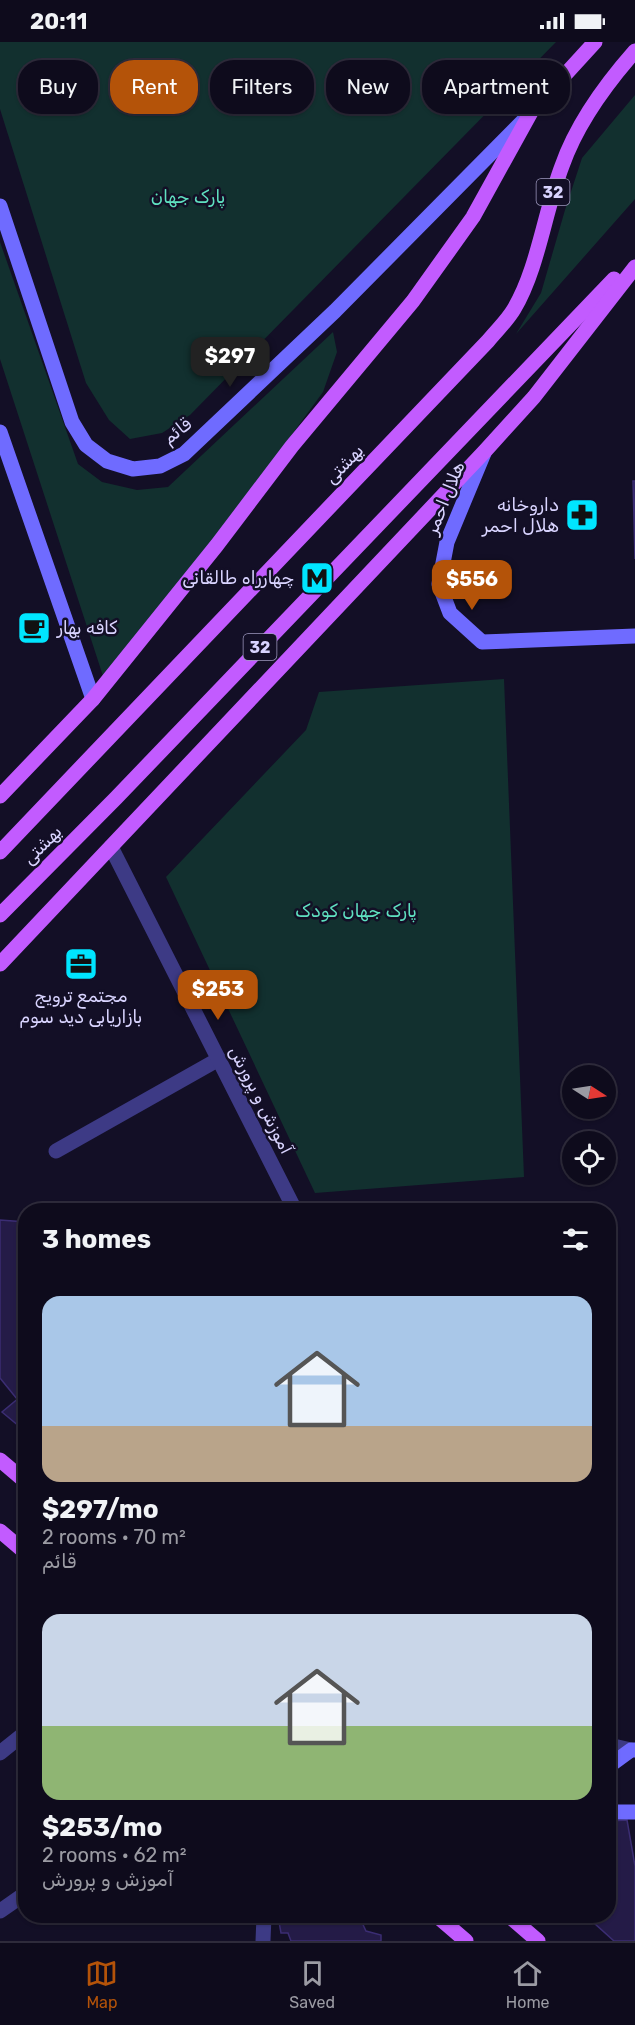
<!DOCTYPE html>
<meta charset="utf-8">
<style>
body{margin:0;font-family:Rubik,Cairo,sans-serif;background:#171425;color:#f1f3f6;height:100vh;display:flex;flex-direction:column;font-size:22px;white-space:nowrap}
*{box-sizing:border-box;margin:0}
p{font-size:20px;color:#9b9ba3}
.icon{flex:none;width:33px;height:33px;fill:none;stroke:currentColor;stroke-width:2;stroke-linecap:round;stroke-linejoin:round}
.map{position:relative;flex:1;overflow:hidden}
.panel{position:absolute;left:18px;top:1161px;width:598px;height:720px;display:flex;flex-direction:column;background:#0e0b1c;border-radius:24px;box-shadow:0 2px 4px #0004,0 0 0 2px #2e2b3b}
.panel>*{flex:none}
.banner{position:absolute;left:18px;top:18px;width:600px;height:54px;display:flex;gap:12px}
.needle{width:39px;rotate:102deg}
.controls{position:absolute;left:562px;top:1023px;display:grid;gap:12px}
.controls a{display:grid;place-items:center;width:54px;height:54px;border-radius:50%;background:#0e0b1c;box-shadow:0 2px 4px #0004,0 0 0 2px #2e2b3b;font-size:30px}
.price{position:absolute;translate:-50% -51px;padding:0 14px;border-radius:12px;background:#b45309;color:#fff;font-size:20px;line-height:39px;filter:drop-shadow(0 2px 3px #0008)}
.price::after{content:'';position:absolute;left:50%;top:36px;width:18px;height:14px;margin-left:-9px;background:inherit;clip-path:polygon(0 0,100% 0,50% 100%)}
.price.active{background:#222;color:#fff}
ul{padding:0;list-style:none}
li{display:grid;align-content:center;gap:12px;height:318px;padding:0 24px}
li span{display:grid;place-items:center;height:186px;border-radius:18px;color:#555}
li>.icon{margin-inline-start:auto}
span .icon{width:108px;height:108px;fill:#fffc;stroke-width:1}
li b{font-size:26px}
h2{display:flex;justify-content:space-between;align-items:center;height:72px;padding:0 24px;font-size:26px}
.pill{padding:0 21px;border-radius:24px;background:#0e0b1c;box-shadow:0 2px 4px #0004,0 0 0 2px #2e2b3b;font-size:21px;line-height:54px}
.pill.active{background:#b45309;color:#fff}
.status{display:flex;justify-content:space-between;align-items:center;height:42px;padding:0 30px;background:#0e0b1c;direction:ltr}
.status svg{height:16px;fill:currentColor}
.menu{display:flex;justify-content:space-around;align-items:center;height:84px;border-top:2px solid #2e2b3b;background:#0e0b1c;font-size:16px;color:#9b9ba3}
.menu a{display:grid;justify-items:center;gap:3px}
.menu .active{color:#b45309}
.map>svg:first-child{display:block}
</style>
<div class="status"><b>20:11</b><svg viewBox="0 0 49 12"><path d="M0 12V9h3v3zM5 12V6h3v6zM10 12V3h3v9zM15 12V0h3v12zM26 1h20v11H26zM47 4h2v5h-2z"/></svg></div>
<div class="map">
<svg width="635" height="1899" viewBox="0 0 635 1899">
<rect width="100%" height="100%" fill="#130f26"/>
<g fill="#12302f">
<polygon points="0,0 556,0 190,373 162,391 130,397 109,378 86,341 0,67"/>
<polygon points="635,53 635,157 516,292 541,251 565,168 582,116"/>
<polygon points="0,200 78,422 102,440 137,448 168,445 333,290 337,310 323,350 227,481 103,634 0,317"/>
<polygon points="504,637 524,1135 315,1151 166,835 306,688 319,650"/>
</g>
<g fill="#241b47" stroke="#3b2d73" stroke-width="1.5">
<polygon points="633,439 635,439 635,517"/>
<polygon points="0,1178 26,1180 26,1350 17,1357 0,1336"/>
<polygon points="26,1350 26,1390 2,1370"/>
<polygon points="627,1778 635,1824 635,1899 614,1899 595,1882 589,1879 591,1874 609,1874 609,1779"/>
<polygon points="278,1874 359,1874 366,1889 381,1893 381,1899 291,1899 288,1891 281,1891"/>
</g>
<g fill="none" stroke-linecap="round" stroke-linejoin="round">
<polyline stroke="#3d3a85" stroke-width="15" points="56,1109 219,1017"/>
<g stroke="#3d3a85" stroke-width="15">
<polyline points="111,805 295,1168"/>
<polyline points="609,1703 631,1708"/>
<polyline points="0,1711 26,1690"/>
<polyline points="0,1869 26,1851"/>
<polyline points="263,1899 264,1874"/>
</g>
<g stroke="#6f6bff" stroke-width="15">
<polyline points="0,164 72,380 86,403 107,419 133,427 160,424 184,412 335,269 525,77"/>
<polyline points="0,390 93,657"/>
<polyline points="484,411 447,500 439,542 450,571 482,600 635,594"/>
<polyline points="609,1724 631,1708 635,1708"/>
<polyline points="609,1770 635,1770"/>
</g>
<g stroke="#c25bff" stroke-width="15">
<polyline points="0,754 93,657 217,503 292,404 413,259 473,175 531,70 595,0"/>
<path d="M0,810L488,299C496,289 507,279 514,267C538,227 545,168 562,124C577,81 605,43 635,9"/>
<polyline points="0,873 116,756 614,237"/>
<polyline points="0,922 485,409 534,355 635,225"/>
<polyline points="0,1418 26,1440"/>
<polyline points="0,1489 26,1511"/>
<polyline points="437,1874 466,1899"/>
<polyline points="509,1874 538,1899"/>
</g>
</g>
<defs>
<symbol id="pharmacy-square" viewBox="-11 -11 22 22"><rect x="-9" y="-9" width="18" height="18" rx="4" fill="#00e5ff" stroke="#130f26"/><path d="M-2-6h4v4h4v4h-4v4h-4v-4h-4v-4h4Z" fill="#111"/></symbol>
<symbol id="metro-square" viewBox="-11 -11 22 22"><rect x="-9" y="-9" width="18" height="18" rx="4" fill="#00e5ff" stroke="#130f26"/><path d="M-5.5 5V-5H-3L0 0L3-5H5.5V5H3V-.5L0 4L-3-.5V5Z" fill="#111"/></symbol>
<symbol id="cafe-square" viewBox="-11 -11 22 22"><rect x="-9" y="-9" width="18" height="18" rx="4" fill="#00e5ff" stroke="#130f26"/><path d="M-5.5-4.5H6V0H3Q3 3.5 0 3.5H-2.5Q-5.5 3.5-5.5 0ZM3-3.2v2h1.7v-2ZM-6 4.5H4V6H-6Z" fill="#111"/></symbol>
<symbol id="office-square" viewBox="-11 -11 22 22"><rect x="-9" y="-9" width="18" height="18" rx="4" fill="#00e5ff" stroke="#130f26"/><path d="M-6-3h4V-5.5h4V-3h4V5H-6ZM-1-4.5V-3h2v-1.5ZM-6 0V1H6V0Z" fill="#111"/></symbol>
</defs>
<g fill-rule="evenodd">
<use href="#pharmacy-square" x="563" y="454" width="38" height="38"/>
<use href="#metro-square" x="298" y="517" width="38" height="38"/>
<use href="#cafe-square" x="15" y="567" width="38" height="38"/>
<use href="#office-square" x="62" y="903" width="38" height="38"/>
</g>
<g text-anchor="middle" stroke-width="5" stroke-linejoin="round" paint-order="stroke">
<g fill="#130f26" stroke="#9e99be" stroke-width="1.5">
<rect x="536.5" y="137" width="33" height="26" rx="4.5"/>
<rect x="243.5" y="592" width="33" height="26" rx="4.5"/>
</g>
<g font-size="16" font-weight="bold" fill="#d9d4ff">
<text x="553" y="156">32</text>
<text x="260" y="611">32</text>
</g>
<g font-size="18" fill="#5fe0c0" stroke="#130f26">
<text x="188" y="161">پارک جهان</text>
<text x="356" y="875">پارک جهان کودک</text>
</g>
<g font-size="18" fill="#d9d4ff" stroke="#130f26">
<text transform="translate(177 389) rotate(-38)" y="6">قائم</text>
<text transform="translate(344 422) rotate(-46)" y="6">بهشتى</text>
<text transform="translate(445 456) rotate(-68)" y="6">هلال احمر</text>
<text transform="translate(42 803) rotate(-45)" y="6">بهشتى</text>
<text transform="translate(261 1058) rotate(63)" y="6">آموزش و پرورش</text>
</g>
<g font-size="18" fill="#d9d4ff" stroke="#130f26" text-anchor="end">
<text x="559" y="469">داروخانه<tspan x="559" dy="21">هلال احمر</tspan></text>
<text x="294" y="542">چهارراه طالقانی</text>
<text x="57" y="592" text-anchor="start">کافه بهار</text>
<text x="81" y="960" text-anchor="middle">مجتمع ترویج<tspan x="81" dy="21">بازاریابی دید سوم</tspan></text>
</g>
</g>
</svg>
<div class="controls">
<a><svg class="needle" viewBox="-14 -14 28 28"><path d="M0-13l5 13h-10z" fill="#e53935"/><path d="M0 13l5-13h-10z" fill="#9b9ba3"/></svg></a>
<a><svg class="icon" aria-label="locate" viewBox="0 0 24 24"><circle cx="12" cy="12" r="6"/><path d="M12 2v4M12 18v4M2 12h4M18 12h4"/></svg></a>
</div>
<b class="price active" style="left:230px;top:346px">$297</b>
<b class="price" style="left:472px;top:569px">$556</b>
<b class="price" style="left:218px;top:979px">$253</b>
<div class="banner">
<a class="pill">Buy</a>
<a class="pill active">Rent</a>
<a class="pill">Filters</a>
<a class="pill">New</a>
<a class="pill">Apartment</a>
</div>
<section class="panel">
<h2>3 homes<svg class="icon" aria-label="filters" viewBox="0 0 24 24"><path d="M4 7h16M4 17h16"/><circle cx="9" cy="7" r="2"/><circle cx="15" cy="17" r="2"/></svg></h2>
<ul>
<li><span style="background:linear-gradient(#a9c7e8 70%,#b9a48a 0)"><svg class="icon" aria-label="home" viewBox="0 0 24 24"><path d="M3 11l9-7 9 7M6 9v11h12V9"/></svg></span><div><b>$297/mo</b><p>2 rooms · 70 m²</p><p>قائم</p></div></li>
<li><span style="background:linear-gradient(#c9d6e8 60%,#8fb573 0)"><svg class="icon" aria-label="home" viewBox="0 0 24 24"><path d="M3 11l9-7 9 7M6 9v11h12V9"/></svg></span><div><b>$253/mo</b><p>2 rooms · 62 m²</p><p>آموزش و پرورش</p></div></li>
</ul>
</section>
</div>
<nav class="menu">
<a class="active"><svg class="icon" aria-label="map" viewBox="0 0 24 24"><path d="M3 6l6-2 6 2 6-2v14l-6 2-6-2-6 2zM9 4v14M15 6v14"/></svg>Map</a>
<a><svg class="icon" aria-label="saved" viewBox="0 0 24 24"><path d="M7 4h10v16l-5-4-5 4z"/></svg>Saved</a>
<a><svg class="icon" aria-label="home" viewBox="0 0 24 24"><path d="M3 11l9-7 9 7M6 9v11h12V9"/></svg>Home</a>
</nav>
